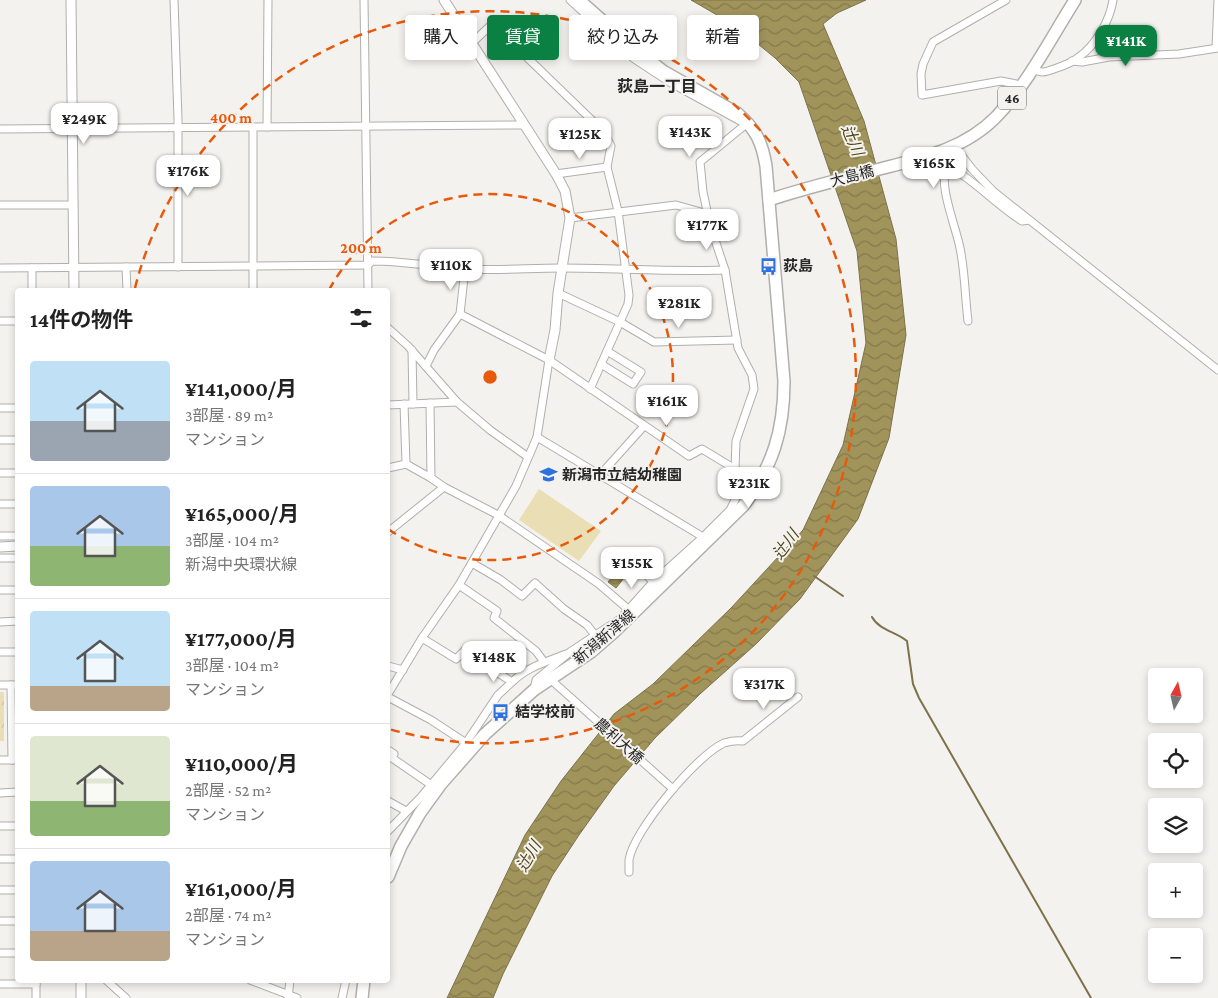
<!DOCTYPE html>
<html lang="ja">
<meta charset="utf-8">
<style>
body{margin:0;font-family:"Crimson Pro","Noto Sans JP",serif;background:#f2f2f2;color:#222;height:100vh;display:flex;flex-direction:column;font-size:19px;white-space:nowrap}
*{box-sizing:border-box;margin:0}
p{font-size:16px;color:#767676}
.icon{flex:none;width:28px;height:28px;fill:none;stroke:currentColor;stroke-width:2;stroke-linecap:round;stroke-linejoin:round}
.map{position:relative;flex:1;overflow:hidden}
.details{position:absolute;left:15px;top:288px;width:375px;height:695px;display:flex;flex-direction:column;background:#fff;border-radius:5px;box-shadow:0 2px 8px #0003}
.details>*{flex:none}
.guide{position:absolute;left:405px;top:15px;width:475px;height:45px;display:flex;gap:10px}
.needle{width:32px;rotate:8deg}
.tools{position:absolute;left:1148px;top:668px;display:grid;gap:10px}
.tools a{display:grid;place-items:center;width:55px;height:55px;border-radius:5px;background:#fff;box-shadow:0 2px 8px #0003;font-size:25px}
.price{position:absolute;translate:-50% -42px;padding:0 11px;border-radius:10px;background:#fff;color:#222;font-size:16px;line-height:32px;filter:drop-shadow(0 1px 2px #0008)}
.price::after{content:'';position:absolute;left:50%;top:30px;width:15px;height:11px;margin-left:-8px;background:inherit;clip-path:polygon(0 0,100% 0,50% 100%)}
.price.current{background:#0b8043;color:#fff}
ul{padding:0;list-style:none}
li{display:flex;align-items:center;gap:15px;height:125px;padding:0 15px}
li+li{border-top:1px solid #e0e0e0}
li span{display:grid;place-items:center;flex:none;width:140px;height:100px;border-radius:5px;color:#555}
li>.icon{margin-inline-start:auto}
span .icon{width:60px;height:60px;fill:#fffc;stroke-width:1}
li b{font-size:21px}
h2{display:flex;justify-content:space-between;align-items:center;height:60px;padding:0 15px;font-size:21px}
.pill{padding:0 18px;border-radius:5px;background:#fff;box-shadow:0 2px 8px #0003;font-size:18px;line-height:45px}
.pill.current{background:#0b8043;color:#fff}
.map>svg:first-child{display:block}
</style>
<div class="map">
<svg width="1218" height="998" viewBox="0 0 1218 998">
<defs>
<pattern id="park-crowns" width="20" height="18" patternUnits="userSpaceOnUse" patternTransform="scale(1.25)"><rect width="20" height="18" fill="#eadfb4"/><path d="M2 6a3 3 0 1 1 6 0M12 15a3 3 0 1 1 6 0" fill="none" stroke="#c9bf9b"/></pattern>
<pattern id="water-waves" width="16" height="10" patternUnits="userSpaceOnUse" patternTransform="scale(1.25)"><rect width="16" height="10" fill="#a1945b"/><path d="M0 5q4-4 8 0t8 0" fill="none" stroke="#83794b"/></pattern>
</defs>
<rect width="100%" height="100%" fill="#f3f2ee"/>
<rect fill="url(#park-crowns)" x="0" y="692" width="4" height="49"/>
<polygon fill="#eadfb4" points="539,489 601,531 579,561 519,520"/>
<g fill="url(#water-waves)" stroke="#7c734b">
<polygon points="691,0 866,0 837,13 823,24 864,121 896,239 906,335 889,438 858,519 800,599 756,644 700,694 655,738 614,786 579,835 552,876 503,974 493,998 447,998 525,835 561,781 614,714 653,684 731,608 803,530 843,445 866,343 857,251 799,82 775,58 758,44 738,32 724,19"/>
<polygon points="620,567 628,573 616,588 608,582"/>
</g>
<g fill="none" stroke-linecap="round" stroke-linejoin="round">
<g stroke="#7c734b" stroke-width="2">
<polyline points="814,576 843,596"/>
<path d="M872,617C879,630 896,632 907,641L913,684L919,698L1091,998"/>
</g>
<defs>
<g id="minor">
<polyline points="174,0 178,119 178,267"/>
<polyline points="364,0 368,290"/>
<polyline points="570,0 633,58 671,83 742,122"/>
<polyline points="1006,0 933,42 923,64 921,74 922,95 1001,81 1016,84 1020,89"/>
<polyline points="472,43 491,25 505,36 603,131 611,146 607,167 618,211 629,295 628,304 590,389"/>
<polyline points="1216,48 1218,0"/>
<polyline points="1072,61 1082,62 1109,57 1179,54 1218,48"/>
<path d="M1032,68C1040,74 1046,72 1054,69C1063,66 1072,63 1079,57C1096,45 1110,20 1113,0"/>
<polyline points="267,127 268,0"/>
<polyline points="0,129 523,125"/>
<polyline points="955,147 972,169 993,191 1218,370"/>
<polyline points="556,174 607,167"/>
<polyline points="0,205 73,205"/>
<polyline points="570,218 676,205 708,214"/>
<polyline points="126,267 127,290"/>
<path d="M0,268L368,265L372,261C404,261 435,267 466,269C498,271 530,268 561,268C616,268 670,272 725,270"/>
<polyline points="32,268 32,290"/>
<polyline points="253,290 253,127"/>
<polyline points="558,293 620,322 654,342 737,340"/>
<polyline points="460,314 549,360 689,456 702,449 735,469 755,490 753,492"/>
<polyline points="0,321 18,321"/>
<path d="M968,321C965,297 965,272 960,248C956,228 941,191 945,173L952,168C977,183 997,205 1022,221L1029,220"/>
<polyline points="388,328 408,346 457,402 490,430 528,457"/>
<polyline points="412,350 413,404"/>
<polyline points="601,364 633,384 641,372 607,351"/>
<polyline points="426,366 434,350 460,314 465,269"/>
<polyline points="430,403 431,478"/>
<polyline points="404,404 406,464"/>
<polyline points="388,405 457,402"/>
<polyline points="0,408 18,408"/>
<polyline points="537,437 600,475 644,426"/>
<polyline points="0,440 18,440"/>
<polyline points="388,468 406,464 431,478 444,487 498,515 599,584 629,610 631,607"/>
<polyline points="0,473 18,473"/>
<polyline points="600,475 703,537"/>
<polyline points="0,504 18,504"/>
<polyline points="388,532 444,487"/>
<polyline points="0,536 18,536"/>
<polyline points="0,558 18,558"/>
<polyline points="472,563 501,580 522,596 535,583 564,609 587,625 595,635"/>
<polyline points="642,570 653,582"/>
<polyline points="459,585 497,611 494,618 536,651 544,662"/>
<polyline points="0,590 18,590"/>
<polyline points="0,622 18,621"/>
<path d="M422,638L456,659L464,651L512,682C527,667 546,662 566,654"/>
<polyline points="0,652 18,652"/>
<polyline points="388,666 403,670"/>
<polyline points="550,679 673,789"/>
<polyline points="0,685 18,685"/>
<polyline points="11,685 12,760"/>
<polyline points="534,690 536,680 570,652 620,619 653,582 703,537 730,510 740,490 735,469 736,441 754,389 752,375 738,348 725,270 710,225 703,192 700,162 745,125 746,120"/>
<polyline points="388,694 422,638 459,585 516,486 537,437 549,360"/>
<polyline points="388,697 431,720 466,743"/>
<polyline points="388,750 394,754 392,758 430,784"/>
<polyline points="0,760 18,760"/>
<polyline points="0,793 18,792"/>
<polyline points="388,801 406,811"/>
<polyline points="0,826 18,826"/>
<polyline points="388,831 421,797 466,743 498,695 512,682"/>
<polyline points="0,859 18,859"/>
<path d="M629,872C629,868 629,864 629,860C633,831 697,755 724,743C731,741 736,740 743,741L798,697"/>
<polyline points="0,890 18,890"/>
<polyline points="0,921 18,921"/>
<polyline points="0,953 18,953"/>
<polyline points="106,980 126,998"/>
<polyline points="250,980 297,998"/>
<polyline points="0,984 36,984"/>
<polyline points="36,998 36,981"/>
<polyline points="288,998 290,980"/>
<polyline points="342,998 346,980"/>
</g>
<g id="tertiary">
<polyline points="71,0 74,290"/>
<polyline points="444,0 556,174 565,191 570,218 558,293 555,330 549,360"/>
<polyline points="0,547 18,546"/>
<polyline points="81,980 81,998"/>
</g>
<g id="primary">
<path d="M769,200C804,188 840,180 876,170C918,159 964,150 996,117C1027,85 1051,38 1075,0"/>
<path d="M388,877L401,846L420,813L441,784L485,734L534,690L591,652L614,632L743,506C773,466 784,431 784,381L766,166C762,142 756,129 737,113L663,71L631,46L579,0"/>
<polyline points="362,998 364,980"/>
</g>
</defs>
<use href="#minor" stroke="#b0afab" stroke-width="9"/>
<use href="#tertiary" stroke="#b0afab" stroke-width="11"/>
<use href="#primary" stroke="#b0afab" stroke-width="14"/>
<use href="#minor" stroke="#fff" stroke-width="7"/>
<use href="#tertiary" stroke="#fff" stroke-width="9"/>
<use href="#primary" stroke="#fff" stroke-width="11"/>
</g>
<g fill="none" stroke="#e8590c" stroke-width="2.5" stroke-dasharray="9 6">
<path d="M329 290A183 183 0 1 1 388 529"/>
<path d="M135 288A366 366 0 1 1 389 729"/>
</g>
<defs>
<symbol id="bus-bare" viewBox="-9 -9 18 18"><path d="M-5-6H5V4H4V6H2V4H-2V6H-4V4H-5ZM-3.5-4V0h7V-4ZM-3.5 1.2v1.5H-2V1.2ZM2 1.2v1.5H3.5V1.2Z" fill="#2f71df" stroke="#f3f2ee" stroke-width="2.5" paint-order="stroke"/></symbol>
<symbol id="school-bare" viewBox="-9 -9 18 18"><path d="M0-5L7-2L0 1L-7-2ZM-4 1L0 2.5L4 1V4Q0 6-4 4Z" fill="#2f71df" stroke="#f3f2ee" stroke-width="2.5" paint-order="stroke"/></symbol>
</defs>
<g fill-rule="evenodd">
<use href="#bus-bare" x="756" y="254" width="25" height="25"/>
<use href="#school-bare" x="536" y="462" width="25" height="25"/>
<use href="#bus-bare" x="488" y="700" width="25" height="25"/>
</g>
<g text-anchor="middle" stroke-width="4" stroke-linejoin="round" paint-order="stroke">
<rect fill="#f3f2ee" stroke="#646462" stroke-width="1" x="998" y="86.5" width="28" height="23" rx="4"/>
<g font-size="14" font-weight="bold" fill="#272726">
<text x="1012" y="103">46</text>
</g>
<g font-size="15" fill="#272726" stroke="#f3f2ee">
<text transform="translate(852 176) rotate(-15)" y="5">大島橋</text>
<text transform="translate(604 637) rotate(-40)" y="5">新潟新津線</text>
<text transform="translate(619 741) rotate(42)" y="5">農利大橋</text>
</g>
<g font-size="15" font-weight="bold" fill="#272726" stroke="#f3f2ee" text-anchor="start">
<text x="783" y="271">荻島</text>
<text x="562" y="480">新潟市立結幼稚園</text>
<text x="515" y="717">結学校前</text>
</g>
<g font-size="16" font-weight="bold" fill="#272726" stroke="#f3f2ee">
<text x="657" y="92">荻島一丁目</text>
</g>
<g font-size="16" font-style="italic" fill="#504619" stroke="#f3f2ee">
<text transform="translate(853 140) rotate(67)" y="6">辻川</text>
<text transform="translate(785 544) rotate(-53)" y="6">辻川</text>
<text transform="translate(528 856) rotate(-59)" y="6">辻川</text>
</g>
</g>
<circle cx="490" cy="377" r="8" fill="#e8590c" stroke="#f3f2ee" stroke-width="2.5"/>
<g font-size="15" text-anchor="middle" font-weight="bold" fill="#e8590c" stroke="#f3f2ee" stroke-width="4" stroke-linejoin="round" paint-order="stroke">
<text x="231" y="123">400 m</text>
<text x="361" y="253">200 m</text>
</g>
</svg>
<div class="tools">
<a><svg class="needle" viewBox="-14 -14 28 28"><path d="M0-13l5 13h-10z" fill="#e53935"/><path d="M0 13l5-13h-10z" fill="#767676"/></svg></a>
<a><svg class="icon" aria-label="locate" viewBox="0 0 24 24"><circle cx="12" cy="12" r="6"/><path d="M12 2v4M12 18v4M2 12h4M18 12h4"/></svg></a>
<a><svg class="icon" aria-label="layers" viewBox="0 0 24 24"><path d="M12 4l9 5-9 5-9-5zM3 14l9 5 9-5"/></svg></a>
<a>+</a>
<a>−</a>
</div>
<b class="price current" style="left:1126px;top:67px">¥141K</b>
<b class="price" style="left:84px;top:145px">¥249K</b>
<b class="price" style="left:690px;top:158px">¥143K</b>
<b class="price" style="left:580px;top:160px">¥125K</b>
<b class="price" style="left:934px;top:189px">¥165K</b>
<b class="price" style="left:188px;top:197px">¥176K</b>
<b class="price" style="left:707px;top:251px">¥177K</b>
<b class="price" style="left:451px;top:291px">¥110K</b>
<b class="price" style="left:679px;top:329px">¥281K</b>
<b class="price" style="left:667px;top:427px">¥161K</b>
<b class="price" style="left:749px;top:509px">¥231K</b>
<b class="price" style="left:632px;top:589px">¥155K</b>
<b class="price" style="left:494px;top:683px">¥148K</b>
<b class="price" style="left:764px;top:710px">¥317K</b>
<div class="guide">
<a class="pill">購入</a>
<a class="pill current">賃貸</a>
<a class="pill">絞り込み</a>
<a class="pill">新着</a>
</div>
<section class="details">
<h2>14件の物件<svg class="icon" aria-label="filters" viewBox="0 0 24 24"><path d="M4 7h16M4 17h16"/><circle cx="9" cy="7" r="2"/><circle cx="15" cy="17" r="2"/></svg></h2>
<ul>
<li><span style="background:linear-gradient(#bfe0f5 60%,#9aa5b1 0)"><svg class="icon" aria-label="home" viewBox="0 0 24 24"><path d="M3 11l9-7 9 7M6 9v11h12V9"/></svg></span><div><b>¥141,000/月</b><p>3部屋 · 89 m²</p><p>マンション</p></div></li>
<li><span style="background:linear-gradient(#a9c7e8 60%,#8fb573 0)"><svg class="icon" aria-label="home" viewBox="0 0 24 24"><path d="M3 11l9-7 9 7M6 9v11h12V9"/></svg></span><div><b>¥165,000/月</b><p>3部屋 · 104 m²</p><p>新潟中央環状線</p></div></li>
<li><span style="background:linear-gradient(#bfe0f5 75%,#b9a48a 0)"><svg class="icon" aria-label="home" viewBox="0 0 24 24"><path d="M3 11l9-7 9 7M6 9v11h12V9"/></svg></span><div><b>¥177,000/月</b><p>3部屋 · 104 m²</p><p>マンション</p></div></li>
<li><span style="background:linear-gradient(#dfe7d0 65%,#8fb573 0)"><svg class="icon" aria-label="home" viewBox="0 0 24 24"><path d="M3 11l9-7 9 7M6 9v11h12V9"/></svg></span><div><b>¥110,000/月</b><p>2部屋 · 52 m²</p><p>マンション</p></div></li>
<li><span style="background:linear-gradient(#a9c7e8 70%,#b9a48a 0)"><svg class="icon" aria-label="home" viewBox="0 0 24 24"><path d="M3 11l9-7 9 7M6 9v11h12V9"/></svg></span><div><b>¥161,000/月</b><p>2部屋 · 74 m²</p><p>マンション</p></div></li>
</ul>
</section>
</div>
